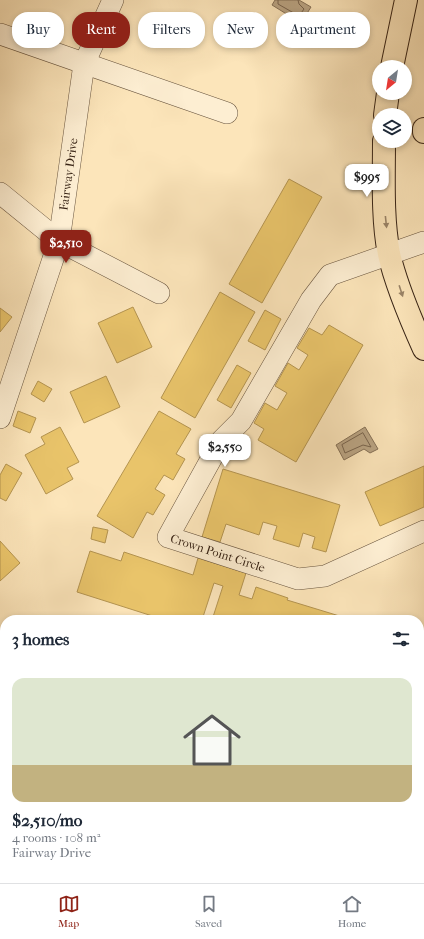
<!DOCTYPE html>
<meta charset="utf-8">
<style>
body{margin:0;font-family:"IM FELL French Canon",serif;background:#f2f2f3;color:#1f2937;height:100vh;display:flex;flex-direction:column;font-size:15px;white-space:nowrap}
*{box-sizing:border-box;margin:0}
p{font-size:13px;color:#747a83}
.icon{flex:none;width:22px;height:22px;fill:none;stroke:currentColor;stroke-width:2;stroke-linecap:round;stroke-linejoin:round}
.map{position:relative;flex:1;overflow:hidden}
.details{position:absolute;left:0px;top:615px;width:424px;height:268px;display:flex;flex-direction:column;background:#fff;border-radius:16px 16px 0 0;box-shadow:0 2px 6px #0003}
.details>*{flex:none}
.guide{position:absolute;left:12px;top:12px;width:400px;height:36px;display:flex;gap:8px}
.needle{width:26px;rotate:210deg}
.buttons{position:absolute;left:372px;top:60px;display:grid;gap:8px}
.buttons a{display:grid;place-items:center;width:40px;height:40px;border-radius:50%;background:#fff;box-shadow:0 2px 6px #0003;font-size:20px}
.price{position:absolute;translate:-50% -34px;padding:0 9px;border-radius:8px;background:#fff;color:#222;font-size:13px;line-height:26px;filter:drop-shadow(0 1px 2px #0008)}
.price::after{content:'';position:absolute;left:50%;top:24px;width:12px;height:9px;margin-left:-6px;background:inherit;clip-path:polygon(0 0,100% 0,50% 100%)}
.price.selected{background:#8f2418;color:#fff}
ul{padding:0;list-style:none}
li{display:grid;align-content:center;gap:8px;height:212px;padding:0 12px}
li+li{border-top:1px solid #e0e1e3}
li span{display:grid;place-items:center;height:124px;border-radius:12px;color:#555}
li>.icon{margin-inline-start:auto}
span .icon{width:72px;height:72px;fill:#fffc;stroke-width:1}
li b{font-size:17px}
h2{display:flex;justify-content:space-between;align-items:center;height:48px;padding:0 12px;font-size:17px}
.chip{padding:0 14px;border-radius:16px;background:#fff;box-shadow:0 2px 6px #0003;font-size:14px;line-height:36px}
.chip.selected{background:#8f2418;color:#fff}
.dock{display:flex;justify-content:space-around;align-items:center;height:56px;border-top:1px solid #e0e1e3;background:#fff;font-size:11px;color:#747a83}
.dock a{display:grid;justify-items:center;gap:2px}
.dock .selected{color:#8f2418}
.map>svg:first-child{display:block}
</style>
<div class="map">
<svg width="424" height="883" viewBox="0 0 424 883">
<rect width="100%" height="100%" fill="#fce5ba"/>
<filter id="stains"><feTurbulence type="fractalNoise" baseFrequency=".005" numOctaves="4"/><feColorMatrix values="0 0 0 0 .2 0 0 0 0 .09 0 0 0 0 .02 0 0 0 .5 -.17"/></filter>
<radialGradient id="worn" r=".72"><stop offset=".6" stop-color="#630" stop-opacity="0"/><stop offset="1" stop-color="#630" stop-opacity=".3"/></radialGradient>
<polygon fill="#dbc49e" stroke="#89745a" points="79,878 189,878 193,883 70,883"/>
<g fill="#b9a382" stroke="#857056">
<polygon points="275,0 299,0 311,7 301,23 272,5"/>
<polygon points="365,427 378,449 370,453 364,449 344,460 336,445"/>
</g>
<g fill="#e9c46a" stroke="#b49450">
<polygon points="289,179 322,197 262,303 229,284"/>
<polygon points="220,292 255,312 195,418 161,398"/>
<polygon points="133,307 152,347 117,363 98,323"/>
<polygon points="0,308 12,317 0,332"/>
<polygon points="265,310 281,319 265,350 248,341"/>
<polygon points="329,325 363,345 296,462 258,440 264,429 254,423 265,403 277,410 287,393 275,386 288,363 299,370 308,355 297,348 309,328 322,335"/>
<polygon points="237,365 251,373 231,408 217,400"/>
<polygon points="106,376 120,407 84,423 70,392"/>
<polygon points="38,381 52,389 44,402 31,394"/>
<polygon points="18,411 36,418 30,433 13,426"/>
<polygon points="159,411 191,429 176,454 185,459 173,480 164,475 155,489 165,495 153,515 147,512 133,538 97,516"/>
<polygon points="60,427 79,462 67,468 73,479 46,494 25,455 45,444 41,437"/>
<polygon points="6,464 22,473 6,501 0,498 0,475"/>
<polygon points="424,466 424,507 380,526 365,492"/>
<polygon points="223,469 340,505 326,552 312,548 315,537 303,533 299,547 273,539 277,526 263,522 259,535 226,524 220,542 202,537"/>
<polygon points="93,527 108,530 105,543 91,539"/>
<polygon points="0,541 20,563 0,581"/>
<polygon points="90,551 121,561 124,552 193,575 198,558 246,573 239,595 252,599 256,587 288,598 287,600 346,618 346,620 212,620 223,586 214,583 202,620 165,620 77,592"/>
</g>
<g fill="#e76f51" stroke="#b2583f">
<polygon points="424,748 424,777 419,775 419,760"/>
<polygon points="424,833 424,861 419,858 419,845"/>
</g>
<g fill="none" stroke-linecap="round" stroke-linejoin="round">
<g stroke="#78634c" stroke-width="1">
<polyline points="278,0 278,4 299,16 304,9 299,4 298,0"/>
<polygon points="363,433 371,447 363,445 345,453 342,445"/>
</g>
<defs>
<g id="minor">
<polyline points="0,34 227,113"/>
<polyline points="0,193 59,241 159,293"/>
<path id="s1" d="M424,242L330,275L311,300L241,421L221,441L168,537L298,579L325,576L424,531"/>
<path id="s2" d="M0,418L59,241L84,64L113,0"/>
<polyline points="0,850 5,828"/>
</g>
<g id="major">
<polyline points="392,67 406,0"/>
<polyline points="385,115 388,93"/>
<polyline points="424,129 424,132"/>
<path d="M384,141C384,178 382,218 389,254C396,285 411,320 424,349"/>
</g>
</defs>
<use href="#minor" stroke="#68543e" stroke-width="22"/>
<use href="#major" stroke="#372315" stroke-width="24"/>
<use href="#minor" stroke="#fdeed2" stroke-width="21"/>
<use href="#major" stroke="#fce5ba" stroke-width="22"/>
</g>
<defs><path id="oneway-solid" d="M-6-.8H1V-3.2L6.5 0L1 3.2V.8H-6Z"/></defs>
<g fill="#9a8468">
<use href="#oneway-solid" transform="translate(386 222) rotate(84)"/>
<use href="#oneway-solid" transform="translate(401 291) rotate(72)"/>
</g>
<g text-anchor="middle" stroke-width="4" stroke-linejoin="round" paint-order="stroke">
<g font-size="12" fill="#372315" stroke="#fdeed2">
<text dy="4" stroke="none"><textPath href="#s2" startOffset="254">Fairway Drive</textPath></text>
<text dy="4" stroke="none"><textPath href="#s1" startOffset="461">Crown Point Circle</textPath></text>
</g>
</g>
<rect width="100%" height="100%" filter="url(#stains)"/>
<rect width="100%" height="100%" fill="url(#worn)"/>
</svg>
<div class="buttons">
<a><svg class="needle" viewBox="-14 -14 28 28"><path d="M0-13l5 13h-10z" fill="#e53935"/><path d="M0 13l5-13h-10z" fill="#747a83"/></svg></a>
<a><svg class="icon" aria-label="layers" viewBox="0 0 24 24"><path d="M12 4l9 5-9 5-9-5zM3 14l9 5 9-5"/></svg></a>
</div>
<b class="price" style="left:367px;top:198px">$995</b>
<b class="price selected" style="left:66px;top:264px">$2,510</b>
<b class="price" style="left:225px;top:468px">$2,550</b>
<div class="guide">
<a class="chip">Buy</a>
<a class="chip selected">Rent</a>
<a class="chip">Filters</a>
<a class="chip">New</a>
<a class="chip">Apartment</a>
</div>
<section class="details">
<h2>3 homes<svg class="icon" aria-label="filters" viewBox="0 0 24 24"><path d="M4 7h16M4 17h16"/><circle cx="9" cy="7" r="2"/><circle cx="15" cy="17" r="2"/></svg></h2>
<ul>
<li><span style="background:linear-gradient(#dfe7d0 70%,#c2b280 0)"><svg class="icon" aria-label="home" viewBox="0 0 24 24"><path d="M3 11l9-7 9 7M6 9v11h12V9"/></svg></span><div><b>$2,510/mo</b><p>4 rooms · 108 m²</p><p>Fairway Drive</p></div></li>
</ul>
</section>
</div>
<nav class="dock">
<a class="selected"><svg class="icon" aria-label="map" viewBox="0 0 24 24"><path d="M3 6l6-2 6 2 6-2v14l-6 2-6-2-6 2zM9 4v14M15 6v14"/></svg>Map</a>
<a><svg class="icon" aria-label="saved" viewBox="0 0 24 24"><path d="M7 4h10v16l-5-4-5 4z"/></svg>Saved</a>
<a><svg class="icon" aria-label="home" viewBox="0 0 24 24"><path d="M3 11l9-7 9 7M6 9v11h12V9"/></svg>Home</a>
</nav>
